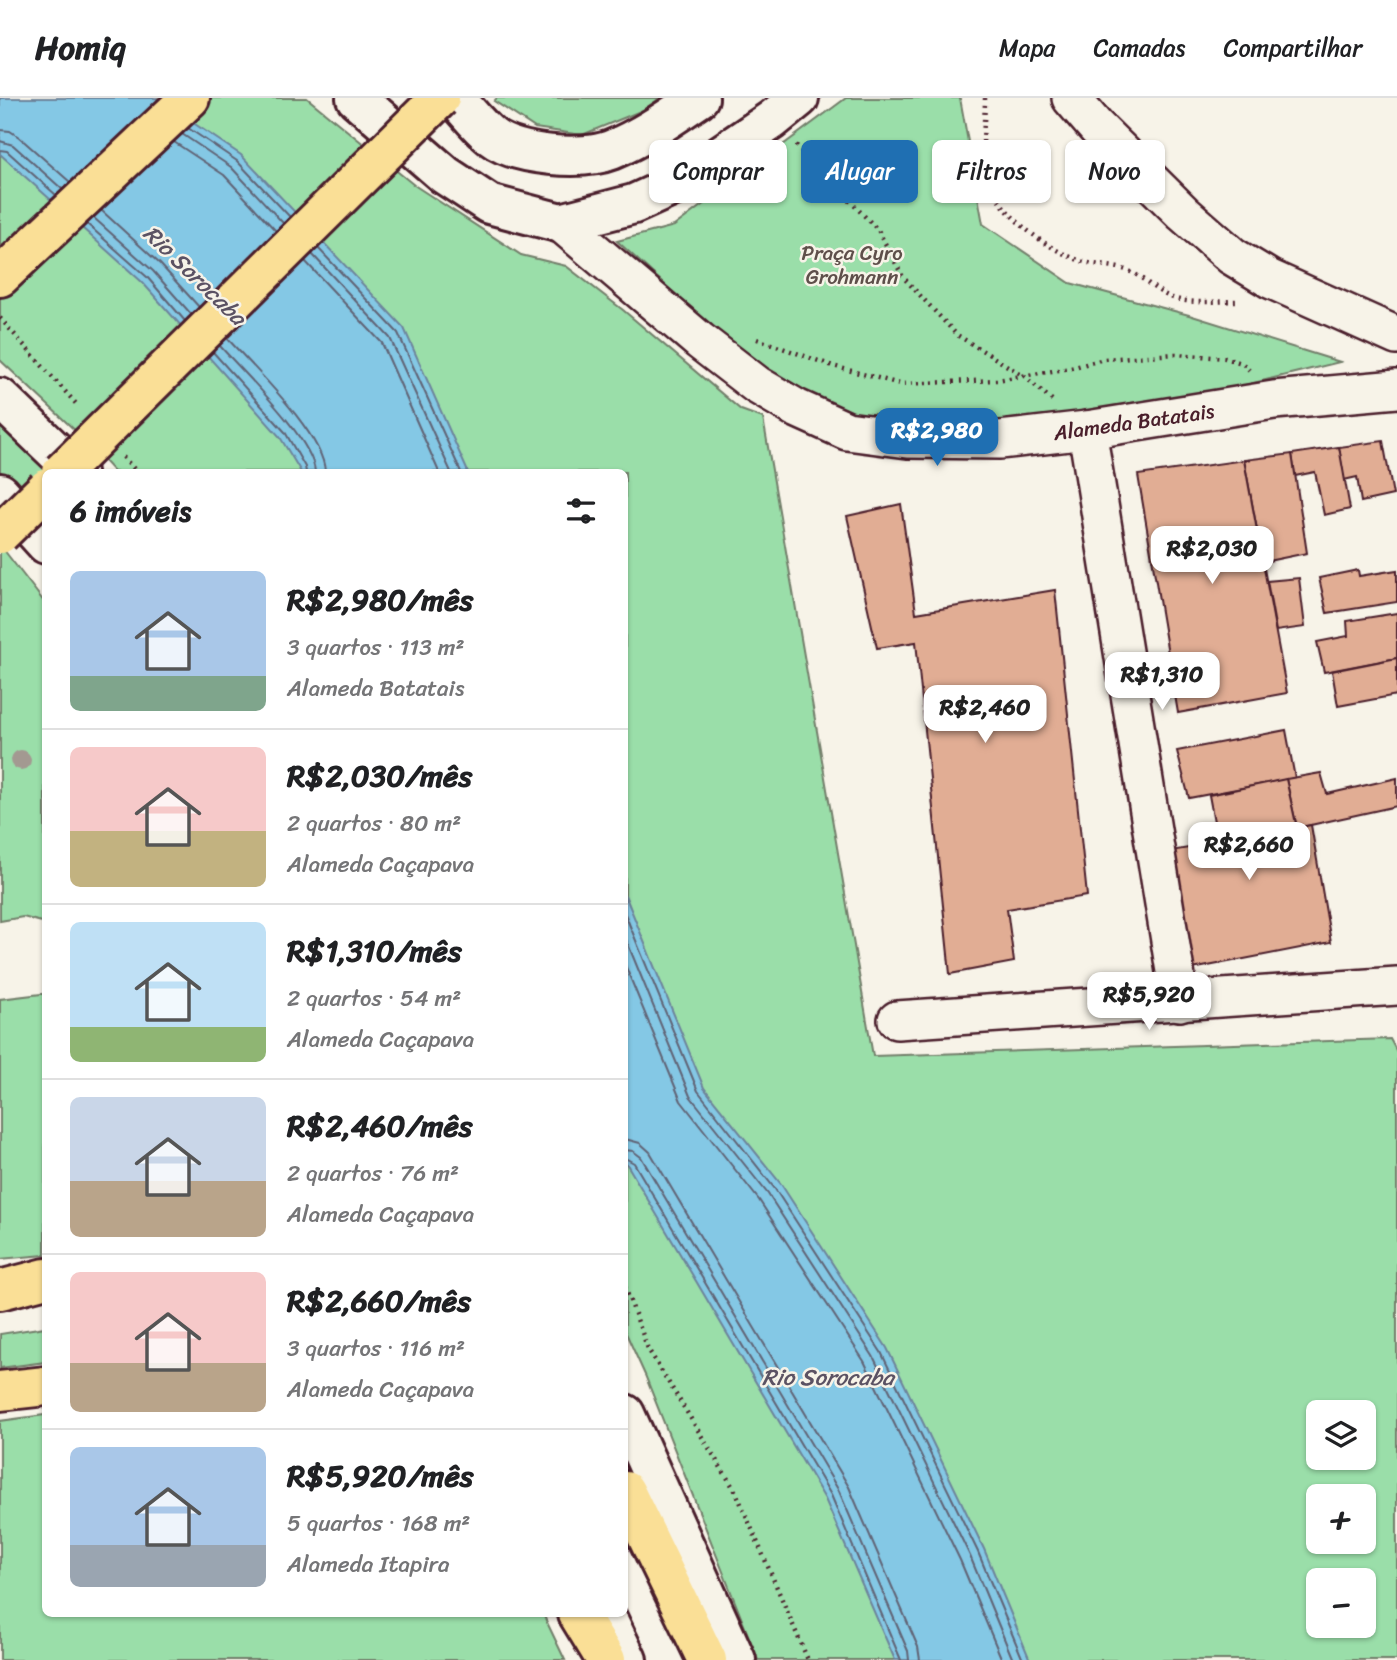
<!DOCTYPE html>
<html lang="pt">
<meta charset="utf-8">
<style>
body{margin:0;font-family:Sriracha,sans-serif;background:#f6f6f6;color:#202124;height:100vh;display:flex;flex-direction:column;font-size:26px;white-space:nowrap}
*{box-sizing:border-box;margin:0}
p{font-size:23px;color:#757577}
.icon{flex:none;width:38px;height:38px;fill:none;stroke:currentColor;stroke-width:2;stroke-linecap:round;stroke-linejoin:round}
.map{position:relative;flex:1;overflow:hidden}
.panel{position:absolute;left:42px;top:371px;width:586px;height:1148px;display:flex;flex-direction:column;background:#fff;border-radius:10px;box-shadow:0 2px 5px #0004}
.panel>*{flex:none}
.guide{position:absolute;left:649px;top:42px;width:642px;height:63px;display:flex;gap:14px}
.controls{position:absolute;left:1306px;top:1302px;display:grid;gap:14px}
.controls a{display:grid;place-items:center;width:70px;height:70px;border-radius:10px;background:#fff;box-shadow:0 2px 5px #0004;font-size:35px}
.price{position:absolute;translate:-50% -60px;padding:0 16px;border-radius:14px;background:#fff;color:#222;font-size:23px;line-height:46px;filter:drop-shadow(0 2px 4px #0008)}
.price::after{content:'';position:absolute;left:50%;top:42px;width:21px;height:16px;margin-left:-10px;background:inherit;clip-path:polygon(0 0,100% 0,50% 100%)}
.price.current{background:#1f6fb2;color:#fff}
ul{padding:0;list-style:none}
li{display:flex;align-items:center;gap:21px;height:175px;padding:0 28px}
li+li{border-top:2px solid #e0e0e0}
li span{display:grid;place-items:center;flex:none;width:196px;height:140px;border-radius:10px;color:#555}
li>.icon{margin-inline-start:auto}
span .icon{width:84px;height:84px;fill:#fffc;stroke-width:1}
li b{font-size:30px}
h2{display:flex;justify-content:space-between;align-items:center;height:84px;padding:0 28px;font-size:30px}
.pill{padding:0 24px;border-radius:10px;background:#fff;box-shadow:0 2px 5px #0004;font-size:24px;line-height:63px}
.pill.current{background:#1f6fb2;color:#fff}
header{display:flex;align-items:center;gap:42px;box-sizing:border-box;height:98px;padding:0 35px;background:#fff;border-bottom:2px solid #e0e0e0}
header strong{font-size:33px}
nav{display:flex;gap:38px;margin-inline-start:auto;font-size:24px}
.map>svg:first-child{display:block}
</style>
<header>
<strong>Homiq</strong>
<nav><a>Mapa</a><a>Camadas</a><a>Compartilhar</a></nav>
</header>
<div class="map">
<svg width="1397" height="1562" viewBox="0 0 1397 1562">
<rect width="100%" height="100%" fill="#f7f3e8"/>
<filter id="ink" filterUnits="userSpaceOnUse"><feTurbulence type="fractalNoise" baseFrequency=".0143" numOctaves="2"/><feDisplacementMap in="SourceGraphic" scale="14" xChannelSelector="R" yChannelSelector="G"/><feConvolveMatrix kernelMatrix="1 2 1 2 8 2 1 2 1" color-interpolation-filters="sRGB"/></filter>
<g filter="url(#ink)">
<g fill="#9adea9" stroke="#727e6a" stroke-width="2" fill-rule="evenodd">
<path d="M0,0H307L414,87L521,157L566,168L623,212L741,312L763,320L873,958L1390,941L1397,954V1562H758L645,1277L625,1233V374H114L81,338L0,262ZM1318,1314H1363V1360H1318ZM1318,1398H1363V1444H1318ZM1318,1482H1363V1528H1318Z"/>
<polygon points="497,0 660,0 643,12 582,37 535,30 494,3"/>
<polygon points="846,0 960,0 983,126 1070,185 1189,217 1340,264 1212,295 981,329 902,328 835,315 750,264 617,143 674,128"/>
<polygon points="0,327 49,374 45,428 0,380"/>
<polygon points="0,447 45,505 45,825 23,819 0,823"/>
<polygon points="41,896 46,896 45,1157 0,1161 0,901"/>
<polygon points="45,1229 45,1264 0,1270 0,1236"/>
<polygon points="45,1317 46,1516 543,1516 565,1562 0,1562 0,1323"/>
</g>
<g fill="#84c8e5" stroke="#6d849b" stroke-width="2">
<polygon points="0,0 156,0 241,57 404,230 468,374 301,374 280,339 142,184 0,56"/>
<polygon points="625,797 704,990 781,1086 887,1250 984,1451 1030,1562 895,1562 825,1401 625,1063"/>
</g>
<g fill="none" stroke-linecap="round" stroke-linejoin="round">
<g stroke="#616375" stroke-width="2">
<polyline points="188,30 237,63 290,119"/>
<polyline points="0,32 10,33 19,39 70,84"/>
<polyline points="182,36 231,69 283,125"/>
<polyline points="0,43 13,47 62,91"/>
<polyline points="174,44 224,77 276,133"/>
<polyline points="0,52 7,53 56,97"/>
<polyline points="101,112 160,166 199,209"/>
<polyline points="94,120 153,173 191,216"/>
<polyline points="87,126 147,179 185,223"/>
<polyline points="318,150 398,235 461,374"/>
<polyline points="312,156 390,240 451,374"/>
<polyline points="305,163 382,245 439,374"/>
<path d="M227,240C253,269 324,337 325,374"/>
<path d="M220,248C243,274 313,341 315,374"/>
<polyline points="213,254 285,334 305,369 306,374"/>
<polyline points="625,816 698,993 775,1091 881,1254 978,1454 1023,1562"/>
<polyline points="625,839 690,998 768,1096 873,1258 970,1458 1013,1562"/>
<polyline points="625,867 681,1003 759,1102 864,1263 960,1462 1002,1562"/>
<polyline points="625,1041 640,1045 650,1054 849,1389 918,1549 920,1562"/>
<polyline points="625,1052 633,1053 641,1059 839,1393 908,1553 909,1562"/>
<polyline points="625,1060 634,1065 831,1397 901,1562"/>
</g>
</g>
<g fill="#e1ad94" stroke="#4a1f2b" stroke-width="2">
<polygon points="1383,343 1393,397 1361,404 1357,379 1344,382 1339,349"/>
<polygon points="1339,349 1350,411 1324,417 1315,374 1295,378 1292,356"/>
<polygon points="1292,356 1307,455 1263,464 1244,362"/>
<polygon points="1244,362 1287,595 1178,615 1138,377"/>
<polygon points="901,406 916,515 1055,492 1087,798 1007,811 1014,864 950,876 916,544 877,550 847,418"/>
<polygon points="1358,472 1359,478 1397,472 1397,504 1327,515 1319,480"/>
<polygon points="1299,480 1305,529 1276,533 1267,483"/>
<polygon points="1397,515 1397,560 1324,574 1317,544 1348,538 1347,523"/>
<polygon points="1397,560 1397,597 1338,608 1332,573"/>
<polygon points="1286,632 1295,680 1189,700 1177,653"/>
<polygon points="1321,675 1327,696 1397,680 1397,708 1297,730 1286,681"/>
<polygon points="1286,681 1297,730 1311,727 1331,844 1187,872 1165,754 1218,745 1209,697"/>
</g>
<g fill="none" stroke-linecap="round" stroke-linejoin="round">
<defs>
<g id="minor">
<polyline points="1071,0 1096,29 1183,115 1232,158 1270,181 1397,238"/>
<polyline points="561,125 700,243 757,287 796,310 847,333 908,341 1000,342 1087,332 1274,302 1397,291"/>
<polyline points="1087,332 1180,904"/>
<polyline points="897,922 1397,888"/>
</g>
<g id="secondary">
<polyline points="356,0 445,77 489,106 561,125 634,106 678,86 772,22 799,0"/>
<path d="M455,0C467,13 478,28 492,39C516,58 583,63 611,52C643,39 671,19 699,0"/>
<polyline points="0,300 77,374"/>
<polyline points="0,395 46,446"/>
<polyline points="625,1316 736,1562"/>
<polyline points="605,1516 627,1562"/>
</g>
<g id="motorway">
<polyline points="0,179 190,0"/>
<polyline points="0,1192 46,1180"/>
<polyline points="0,1293 46,1288"/>
<polyline points="625,1393 707,1562"/>
<polyline points="578,1516 606,1562"/>
</g>
</defs>
<use href="#minor" stroke="#4a1f2b" stroke-width="42"/>
<use href="#secondary" stroke="#4a1f2b" stroke-width="44"/>
<use href="#motorway" stroke="#4a1f2b" stroke-width="44"/>
<g stroke="#4a1f2b" stroke-width="4.5" stroke-dasharray="2 5" stroke-linecap="butt">
<path d="M985,0C985,24 980,52 986,75C997,115 1044,150 1081,163C1096,168 1114,167 1129,173C1143,179 1155,193 1170,199C1190,207 1218,203 1239,203"/>
<polyline points="796,47 878,132 903,179 957,237 1024,278 1052,302"/>
<polyline points="0,220 78,308"/>
<polyline points="757,241 833,268 900,286 997,282 1071,270 1104,261 1176,256 1225,260 1242,265 1249,272"/>
<polyline points="123,359 137,374"/>
<polyline points="625,1189 648,1251 736,1394 808,1562"/>
</g>
<use href="#minor" stroke="#f7f3e8" stroke-width="37"/>
<use href="#secondary" stroke="#f7f3e8" stroke-width="38"/>
<use href="#motorway" stroke="#fadf96" stroke-width="38"/>
<defs>
<g id="motorway-bridge">
<polyline points="62,374 440,0"/>
<polyline points="0,436 46,391"/>
</g>
</defs>
<use href="#motorway-bridge" stroke="#4a1f2b" stroke-width="44" stroke-linecap="butt"/>
<use href="#motorway-bridge" stroke="#fadf96" stroke-width="38"/>
</g>
<circle fill="#a39991" cx="21" cy="662" r="10"/>
</g>
<g text-anchor="middle" stroke-width="5" stroke-linejoin="round" paint-order="stroke">
<g font-size="21" fill="#5e4f4a" stroke="#f7f3e8">
<text x="852" y="162">Praça Cyro<tspan x="852" dy="24">Grohmann</tspan></text>
</g>
<g font-size="21" fill="#4a1f2b" stroke="#f7f3e8">
<text transform="translate(1134 324) rotate(-8)" y="7">Alameda Batatais</text>
</g>
<g font-size="23" font-style="italic" fill="#5b5263" stroke="#f7f3e8">
<text transform="translate(195 177) rotate(44)" y="8">Rio Sorocaba</text>
<text x="828" y="1287">Rio Sorocaba</text>
</g>
</g>
</svg>
<div class="controls">
<a><svg class="icon" aria-label="layers" viewBox="0 0 24 24"><path d="M12 4l9 5-9 5-9-5zM3 14l9 5 9-5"/></svg></a>
<a>+</a>
<a>−</a>
</div>
<b class="price current" style="left:937px;top:370px">R$2,980</b>
<b class="price" style="left:1212px;top:488px">R$2,030</b>
<b class="price" style="left:1162px;top:614px">R$1,310</b>
<b class="price" style="left:985px;top:647px">R$2,460</b>
<b class="price" style="left:1249px;top:784px">R$2,660</b>
<b class="price" style="left:1149px;top:934px">R$5,920</b>
<div class="guide">
<a class="pill">Comprar</a>
<a class="pill current">Alugar</a>
<a class="pill">Filtros</a>
<a class="pill">Novo</a>
</div>
<section class="panel">
<h2>6 imóveis<svg class="icon" aria-label="filters" viewBox="0 0 24 24"><path d="M4 7h16M4 17h16"/><circle cx="9" cy="7" r="2"/><circle cx="15" cy="17" r="2"/></svg></h2>
<ul>
<li><span style="background:linear-gradient(#a9c7e8 75%,#7fa58c 0)"><svg class="icon" aria-label="home" viewBox="0 0 24 24"><path d="M3 11l9-7 9 7M6 9v11h12V9"/></svg></span><div><b>R$2,980/mês</b><p>3 quartos · 113 m²</p><p>Alameda Batatais</p></div></li>
<li><span style="background:linear-gradient(#f6c9c9 60%,#c2b280 0)"><svg class="icon" aria-label="home" viewBox="0 0 24 24"><path d="M3 11l9-7 9 7M6 9v11h12V9"/></svg></span><div><b>R$2,030/mês</b><p>2 quartos · 80 m²</p><p>Alameda Caçapava</p></div></li>
<li><span style="background:linear-gradient(#bfe0f5 75%,#8fb573 0)"><svg class="icon" aria-label="home" viewBox="0 0 24 24"><path d="M3 11l9-7 9 7M6 9v11h12V9"/></svg></span><div><b>R$1,310/mês</b><p>2 quartos · 54 m²</p><p>Alameda Caçapava</p></div></li>
<li><span style="background:linear-gradient(#c9d6e8 60%,#b9a48a 0)"><svg class="icon" aria-label="home" viewBox="0 0 24 24"><path d="M3 11l9-7 9 7M6 9v11h12V9"/></svg></span><div><b>R$2,460/mês</b><p>2 quartos · 76 m²</p><p>Alameda Caçapava</p></div></li>
<li><span style="background:linear-gradient(#f6c9c9 65%,#b9a48a 0)"><svg class="icon" aria-label="home" viewBox="0 0 24 24"><path d="M3 11l9-7 9 7M6 9v11h12V9"/></svg></span><div><b>R$2,660/mês</b><p>3 quartos · 116 m²</p><p>Alameda Caçapava</p></div></li>
<li><span style="background:linear-gradient(#a9c7e8 70%,#9aa5b1 0)"><svg class="icon" aria-label="home" viewBox="0 0 24 24"><path d="M3 11l9-7 9 7M6 9v11h12V9"/></svg></span><div><b>R$5,920/mês</b><p>5 quartos · 168 m²</p><p>Alameda Itapira</p></div></li>
</ul>
</section>
</div>
